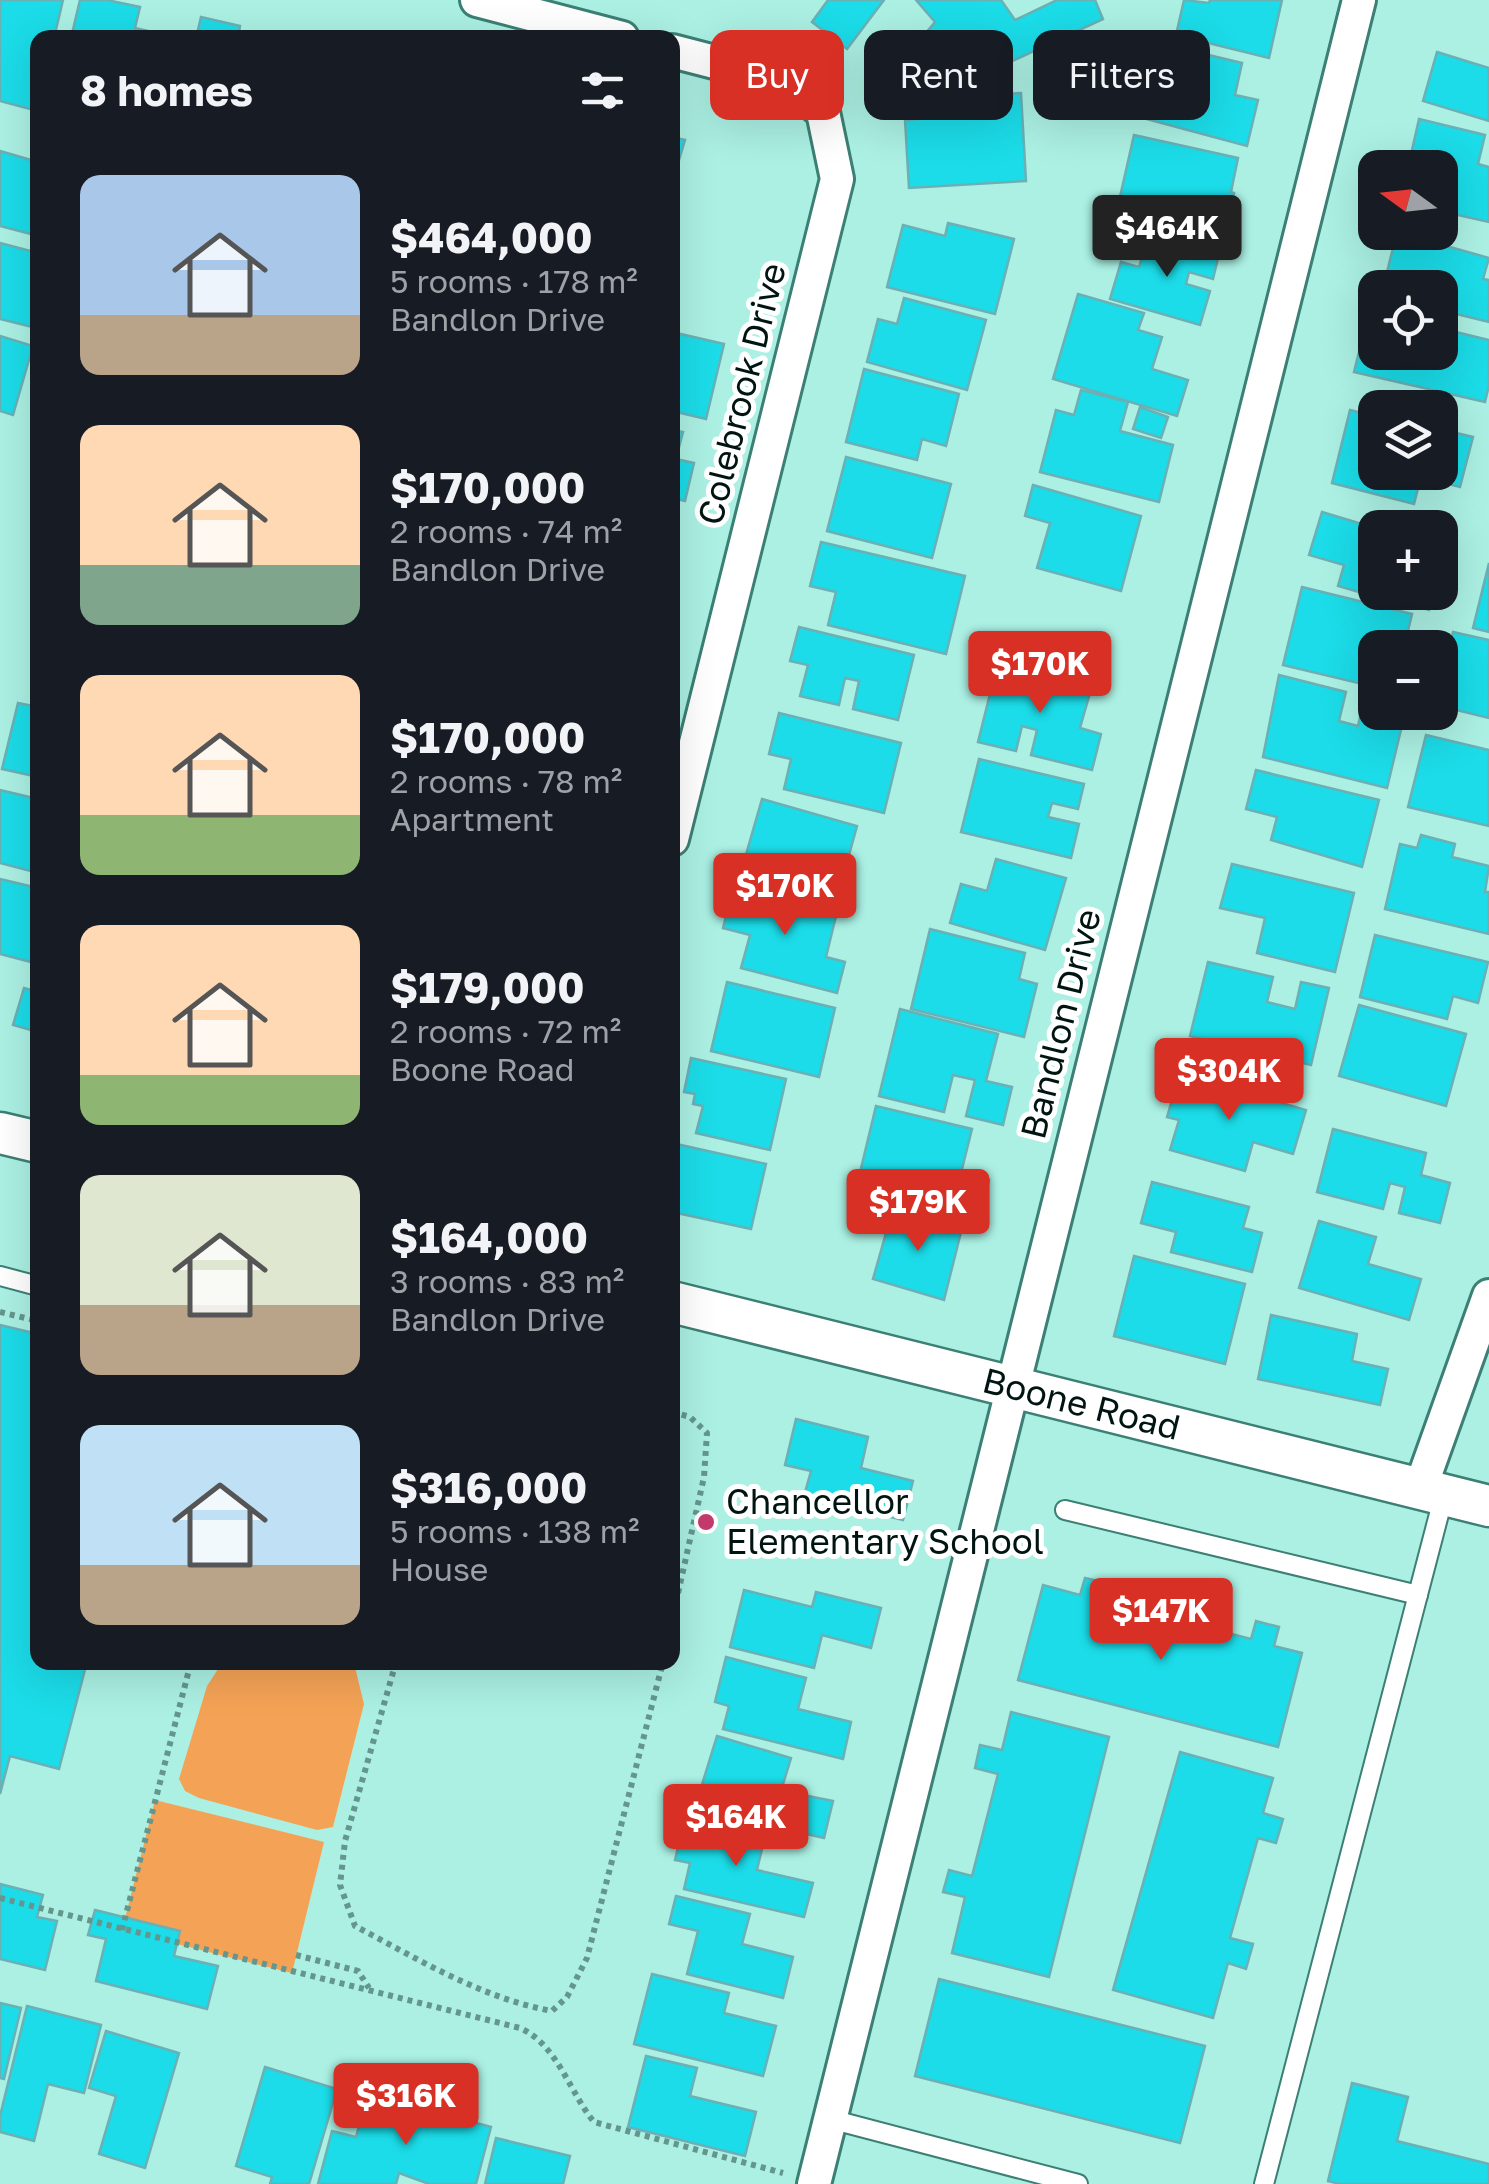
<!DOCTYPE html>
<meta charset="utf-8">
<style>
body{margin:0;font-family:"Golos Text",sans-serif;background:#242831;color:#f1f3f6;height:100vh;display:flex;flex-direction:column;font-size:38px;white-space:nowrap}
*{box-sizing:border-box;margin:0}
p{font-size:32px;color:#9ea1a6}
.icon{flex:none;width:55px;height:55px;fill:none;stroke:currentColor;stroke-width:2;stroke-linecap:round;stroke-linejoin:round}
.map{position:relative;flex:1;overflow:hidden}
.side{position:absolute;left:30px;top:30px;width:650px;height:1640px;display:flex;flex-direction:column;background:#171b24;border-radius:20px;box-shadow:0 10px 40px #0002}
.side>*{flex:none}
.hud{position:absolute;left:710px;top:30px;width:628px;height:90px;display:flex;gap:20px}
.needle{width:65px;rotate:285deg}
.controls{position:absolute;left:1358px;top:150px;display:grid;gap:20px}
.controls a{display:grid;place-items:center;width:100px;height:100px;border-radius:20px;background:#171b24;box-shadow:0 10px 40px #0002;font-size:50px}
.price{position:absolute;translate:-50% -85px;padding:0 22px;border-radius:10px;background:#d93025;color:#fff;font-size:32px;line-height:65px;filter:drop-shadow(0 2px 5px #0008)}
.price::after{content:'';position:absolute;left:50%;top:60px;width:30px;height:22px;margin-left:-15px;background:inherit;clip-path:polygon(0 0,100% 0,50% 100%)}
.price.selected{background:#222;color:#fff}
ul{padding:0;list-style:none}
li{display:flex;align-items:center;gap:30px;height:250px;padding:0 50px}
li span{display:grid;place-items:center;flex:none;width:280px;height:200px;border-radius:20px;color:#555}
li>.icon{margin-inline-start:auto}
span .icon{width:120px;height:120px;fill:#fffc;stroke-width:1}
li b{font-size:42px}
h2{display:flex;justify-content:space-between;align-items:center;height:120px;padding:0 50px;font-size:42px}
.pill{padding:0 35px;border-radius:20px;background:#171b24;box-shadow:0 10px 40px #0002;font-size:35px;line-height:90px}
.pill.selected{background:#d93025;color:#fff}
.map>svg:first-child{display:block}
</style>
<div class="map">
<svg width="1489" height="2184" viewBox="0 0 1489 2184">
<rect width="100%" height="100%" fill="#abf0e3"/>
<g fill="#f4a356">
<polygon points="222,1663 354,1663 364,1704 333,1827 317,1830 199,1798 185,1791 179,1779 207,1686"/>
<polygon points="155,1800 324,1842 292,1973 122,1930"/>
</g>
<g fill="#1bdce8" stroke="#6ab0b5" stroke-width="2.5">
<polygon points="0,0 63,0 54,38 38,38 38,78 30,109 0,101"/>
<polygon points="80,0 107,0 140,7 135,28 148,31 147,38 71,38"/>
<polygon points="828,0 884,0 847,49 812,22"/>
<polygon points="916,0 1001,0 1015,20 1057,0 1095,0 1103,19 937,96 903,60 935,22"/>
<polygon points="1184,0 1209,3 1210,0 1282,0 1269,58 1176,35"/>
<polygon points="201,17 240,26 238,38 196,38"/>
<polygon points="1150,41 1242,63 1235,95 1258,100 1247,146 1132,115"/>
<polygon points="1437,52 1489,68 1489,121 1423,101"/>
<polygon points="1021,93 1026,181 909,188 905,120 958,116 956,97"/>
<polygon points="1419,119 1485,135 1478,164 1489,167 1489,222 1440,211 1440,168 1408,168"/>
<polygon points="1134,135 1238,158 1231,192 1234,193 1225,234 1117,210"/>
<polygon points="672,137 685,140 672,184"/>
<polygon points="0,151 38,162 38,236 0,226"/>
<polygon points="948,223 1014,239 995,314 887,287 903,225 945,236"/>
<polygon points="1397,232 1489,258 1483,279 1489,280 1489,322 1440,310 1440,288 1409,288 1411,278 1387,272"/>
<polygon points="1149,234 1219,254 1213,279 1189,272 1186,284 1210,291 1200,325 1110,299 1121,262 1139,267"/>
<polygon points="0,243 38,253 36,328 0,319"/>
<polygon points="1078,294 1144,313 1138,330 1162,337 1152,369 1188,380 1177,416 1053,379"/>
<polygon points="904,298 986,320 967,390 867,362 878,319 897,324"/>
<polygon points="1365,328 1375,330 1375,352 1440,352 1440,328 1489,340 1489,385 1485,402 1354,372"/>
<polygon points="672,332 724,344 706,419 672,411"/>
<polygon points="0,336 33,346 13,415 0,411"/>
<polygon points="864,369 959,394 946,446 922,439 917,460 846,442"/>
<polygon points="1081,390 1128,402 1120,431 1173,445 1159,502 1040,472 1056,410 1074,415"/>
<polygon points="1140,407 1168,417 1161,438 1133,429"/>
<polygon points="1350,410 1369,415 1370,411 1375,412 1375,472 1440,472 1440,429 1473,437 1460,487 1421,477 1414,504 1332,483"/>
<polygon points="672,430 683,432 676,459 694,463 685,501 672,498"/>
<polygon points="846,457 951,484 932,558 827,531"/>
<polygon points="1033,485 1141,516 1121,591 1037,568 1050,523 1025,516"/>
<polygon points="1322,512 1375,528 1375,592 1407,592 1403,605 1338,586 1344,565 1309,555"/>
<polygon points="821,542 965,576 946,654 828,625 836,592 810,586"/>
<polygon points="1489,563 1489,632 1473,628"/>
<polygon points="1302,587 1412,614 1404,648 1375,648 1375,687 1283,665"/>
<polygon points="1411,592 1434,592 1429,610 1408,604"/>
<polygon points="799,627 914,655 898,720 853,709 859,681 845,678 839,705 800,696 808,665 790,661"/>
<polygon points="1453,632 1489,640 1489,718 1440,706 1440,687"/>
<polygon points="998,662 1092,686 1080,728 1101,734 1092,770 1031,755 1037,730 1022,726 1016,751 978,742"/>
<polygon points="1279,675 1346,692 1339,721 1358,726 1363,703 1375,706 1375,712 1405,713 1387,788 1263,757"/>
<polygon points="18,703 38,707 38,777 2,769"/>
<polygon points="779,713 901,743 884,813 784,789 791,759 769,754"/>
<polygon points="1426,735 1489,750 1489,826 1408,807"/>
<polygon points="979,759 1084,784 1078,809 1052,803 1048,817 1079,824 1071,858 961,832"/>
<polygon points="1256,770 1379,800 1362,867 1271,840 1277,817 1246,809"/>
<polygon points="0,790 38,799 38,873 0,863"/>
<polygon points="762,799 857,826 837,898 741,872"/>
<polygon points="1421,835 1455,844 1452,857 1489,866 1485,892 1489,892 1489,934 1385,909 1400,844 1417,848"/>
<polygon points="996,859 1066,878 1045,950 950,923 961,884 987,891"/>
<polygon points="1232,864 1354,893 1335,972 1257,953 1265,918 1220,908"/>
<polygon points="0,879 38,888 38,964 0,954"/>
<polygon points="734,885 837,912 826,957 845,962 837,993 741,968 750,935 723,928"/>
<polygon points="930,929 1025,953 1019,979 1037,984 1024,1037 911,1009"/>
<polygon points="1375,935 1488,962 1478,1003 1453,996 1447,1019 1360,997"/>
<polygon points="1208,962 1273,977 1267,1002 1295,1009 1301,982 1329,988 1311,1065 1190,1036"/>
<polygon points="727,982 835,1008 819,1077 711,1051"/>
<polygon points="24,988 38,992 38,1032 13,1025"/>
<polygon points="1359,1005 1466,1034 1446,1106 1339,1076"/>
<polygon points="900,1009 998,1034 986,1081 1012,1087 1003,1125 966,1116 975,1080 953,1075 944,1112 879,1096"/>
<polygon points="691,1058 786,1079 770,1150 696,1133 703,1106 693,1104 695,1094 684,1092"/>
<polygon points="1180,1073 1306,1110 1293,1154 1253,1142 1245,1171 1170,1150 1179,1120 1167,1117"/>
<polygon points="876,1106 972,1129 961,1173 989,1180 980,1215 857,1185"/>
<polygon points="1333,1129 1426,1153 1421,1175 1450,1183 1440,1223 1399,1213 1405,1187 1390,1183 1383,1209 1317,1192"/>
<polygon points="672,1143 766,1164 751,1229 672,1212 676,1180 672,1179"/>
<polygon points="1152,1182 1249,1207 1243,1228 1262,1233 1252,1272 1171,1252 1176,1232 1141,1223"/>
<polygon points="893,1208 962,1228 944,1300 873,1279"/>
<polygon points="1319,1221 1376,1237 1368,1264 1421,1279 1409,1320 1299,1288"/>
<polygon points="1134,1256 1245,1284 1225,1364 1114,1336"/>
<polygon points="1271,1315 1357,1334 1352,1361 1388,1369 1380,1405 1258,1379"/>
<polygon points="0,1325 38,1334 38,1662 87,1662 59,1769 10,1756 0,1794"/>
<polygon points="796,1419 868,1437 861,1468 913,1481 903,1520 804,1496 811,1471 785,1465"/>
<polygon points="1085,1578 1107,1583 1102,1602 1149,1614 1155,1594 1201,1606 1196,1625 1251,1639 1256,1621 1279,1627 1274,1646 1302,1653 1278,1747 1018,1680 1043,1585 1080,1595"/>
<polygon points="744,1590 812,1607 816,1592 881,1608 871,1648 822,1635 814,1668 730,1647"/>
<polygon points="726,1657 806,1678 798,1709 851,1722 843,1759 723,1729 729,1706 715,1702"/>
<polygon points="1011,1712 1109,1737 1049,1977 952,1953 965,1897 943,1892 949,1870 972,1876 998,1774 975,1768 980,1745 1002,1750"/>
<polygon points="717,1736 791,1758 770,1827 696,1804"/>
<polygon points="1180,1752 1273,1778 1263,1813 1283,1819 1276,1843 1258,1838 1230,1938 1253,1944 1246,1969 1228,1963 1213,2018 1113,1990"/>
<polygon points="793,1793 833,1801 824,1838 785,1829"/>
<polygon points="685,1817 765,1836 757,1870 813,1883 804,1917 684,1889 690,1863 675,1860"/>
<polygon points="0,1884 43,1895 37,1917 57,1921 45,1970 0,1959"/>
<polygon points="676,1896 750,1914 742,1944 793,1957 783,1998 687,1974 698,1931 669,1924"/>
<polygon points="95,1910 180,1931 174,1956 218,1966 207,2009 96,1981 106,1939 88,1935"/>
<polygon points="652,1974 729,1993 724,2013 776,2026 763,2076 634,2044"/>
<polygon points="939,1979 1205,2046 1180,2143 915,2076"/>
<polygon points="0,2003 21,2008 4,2079 0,2078"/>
<polygon points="27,2006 101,2025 84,2093 48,2084 34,2141 0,2132 0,2116"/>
<polygon points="106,2031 179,2053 145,2168 99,2154 116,2096 89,2088"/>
<polygon points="646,2056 697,2068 690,2096 756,2112 745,2156 628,2127"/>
<polygon points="265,2067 337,2089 309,2184 270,2184 272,2177 236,2166"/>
<polygon points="1352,2083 1408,2097 1397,2141 1489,2164 1489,2184 1340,2184 1328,2181"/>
<polygon points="368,2094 491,2127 476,2184 429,2184 399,2173 396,2184 318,2184 332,2131 356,2137"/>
<polygon points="496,2138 570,2156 563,2184 485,2184"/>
</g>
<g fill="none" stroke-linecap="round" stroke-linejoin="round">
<defs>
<g id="service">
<polyline points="0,1276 38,1286"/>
<polyline points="1065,1510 1418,1595"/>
<polyline points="830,2119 1078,2184"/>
<polyline points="1264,2184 1444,1495"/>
</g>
<g id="minor">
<polyline points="477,0 622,38"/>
<polyline points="672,51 784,80 823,112 837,179 672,839"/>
<polyline points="1420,1489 1489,1296"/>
<polyline points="814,2184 1359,0"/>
</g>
<g id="tertiary">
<polyline points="0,1133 38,1142"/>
<path id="s1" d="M672,1302L1489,1506"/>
</g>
</defs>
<use href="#service" stroke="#3c7f74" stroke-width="22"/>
<use href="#minor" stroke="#3c7f74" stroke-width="38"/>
<use href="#tertiary" stroke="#3c7f74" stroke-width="45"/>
<g stroke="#64968d" stroke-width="6" stroke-dasharray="5 5" stroke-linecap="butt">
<polyline points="0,1312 38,1321"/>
<polyline points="672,1412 690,1417 707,1433 704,1477 672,1620"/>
<path d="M396,1662L345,1841L340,1885L355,1926C418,1959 481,1998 552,2011L567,1997L587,1958L663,1662"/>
<path d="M0,1898L520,2028C557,2044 570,2093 594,2122L783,2173"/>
<polyline points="122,1930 191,1662"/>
<polyline points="296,1955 358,1971 369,1988"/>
</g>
<use href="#service" stroke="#fff" stroke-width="18"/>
<use href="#minor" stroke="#fff" stroke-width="32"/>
<use href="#tertiary" stroke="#fff" stroke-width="40"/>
</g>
<circle fill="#c63a6e" stroke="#fff" stroke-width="4" cx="706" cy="1522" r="10"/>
<g text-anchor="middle" stroke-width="10" stroke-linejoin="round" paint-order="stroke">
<g font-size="35" fill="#001512" stroke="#fff">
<text transform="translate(742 394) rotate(-76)" y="12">Colebrook Drive</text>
<text transform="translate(1061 1024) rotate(-76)" y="12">Bandlon Drive</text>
<text dy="12" stroke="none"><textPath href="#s1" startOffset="422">Boone Road</textPath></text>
</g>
<g font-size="35" fill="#001512" stroke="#fff" text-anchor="start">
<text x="726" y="1514">Chancellor<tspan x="726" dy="40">Elementary School</tspan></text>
</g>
</g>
</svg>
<div class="controls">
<a><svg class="needle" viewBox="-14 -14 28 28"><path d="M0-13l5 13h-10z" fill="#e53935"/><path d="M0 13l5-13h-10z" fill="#9ea1a6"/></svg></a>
<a><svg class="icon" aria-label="locate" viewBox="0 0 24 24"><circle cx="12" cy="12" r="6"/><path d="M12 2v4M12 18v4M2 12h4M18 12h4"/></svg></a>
<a><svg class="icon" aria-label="layers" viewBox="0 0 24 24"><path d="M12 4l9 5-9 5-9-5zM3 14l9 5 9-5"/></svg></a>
<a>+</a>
<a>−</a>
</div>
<b class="price selected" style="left:1167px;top:280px">$464K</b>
<b class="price" style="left:1040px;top:716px">$170K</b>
<b class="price" style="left:785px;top:938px">$170K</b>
<b class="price" style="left:1229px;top:1123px">$304K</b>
<b class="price" style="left:918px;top:1254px">$179K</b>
<b class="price" style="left:1161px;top:1663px">$147K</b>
<b class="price" style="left:736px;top:1869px">$164K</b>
<b class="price" style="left:406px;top:2148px">$316K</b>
<div class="hud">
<a class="pill selected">Buy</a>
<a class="pill">Rent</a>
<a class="pill">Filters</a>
</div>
<section class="side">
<h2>8 homes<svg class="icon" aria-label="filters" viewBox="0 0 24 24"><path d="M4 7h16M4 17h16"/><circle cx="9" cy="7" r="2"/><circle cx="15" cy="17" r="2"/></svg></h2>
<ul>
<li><span style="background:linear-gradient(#a9c7e8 70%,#b9a48a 0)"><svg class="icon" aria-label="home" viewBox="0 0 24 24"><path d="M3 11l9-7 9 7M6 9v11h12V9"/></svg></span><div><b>$464,000</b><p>5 rooms · 178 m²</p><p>Bandlon Drive</p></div></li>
<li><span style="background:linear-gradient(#ffd9b3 70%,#7fa58c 0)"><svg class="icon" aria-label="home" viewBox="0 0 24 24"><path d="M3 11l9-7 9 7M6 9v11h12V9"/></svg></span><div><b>$170,000</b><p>2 rooms · 74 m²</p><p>Bandlon Drive</p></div></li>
<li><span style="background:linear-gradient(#ffd9b3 70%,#8fb573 0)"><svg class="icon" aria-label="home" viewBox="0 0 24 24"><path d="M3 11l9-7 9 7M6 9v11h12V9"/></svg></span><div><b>$170,000</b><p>2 rooms · 78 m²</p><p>Apartment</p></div></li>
<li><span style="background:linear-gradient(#ffd9b3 75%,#8fb573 0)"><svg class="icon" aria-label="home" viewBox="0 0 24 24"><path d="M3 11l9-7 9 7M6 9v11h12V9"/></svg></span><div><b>$179,000</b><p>2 rooms · 72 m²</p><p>Boone Road</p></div></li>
<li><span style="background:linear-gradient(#dfe7d0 65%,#b9a48a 0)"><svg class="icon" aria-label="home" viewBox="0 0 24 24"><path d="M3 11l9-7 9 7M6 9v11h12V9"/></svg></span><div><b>$164,000</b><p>3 rooms · 83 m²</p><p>Bandlon Drive</p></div></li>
<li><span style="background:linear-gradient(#bfe0f5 70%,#b9a48a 0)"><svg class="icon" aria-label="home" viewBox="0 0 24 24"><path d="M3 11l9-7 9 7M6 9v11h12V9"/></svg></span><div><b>$316,000</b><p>5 rooms · 138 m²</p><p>House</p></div></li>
</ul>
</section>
</div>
